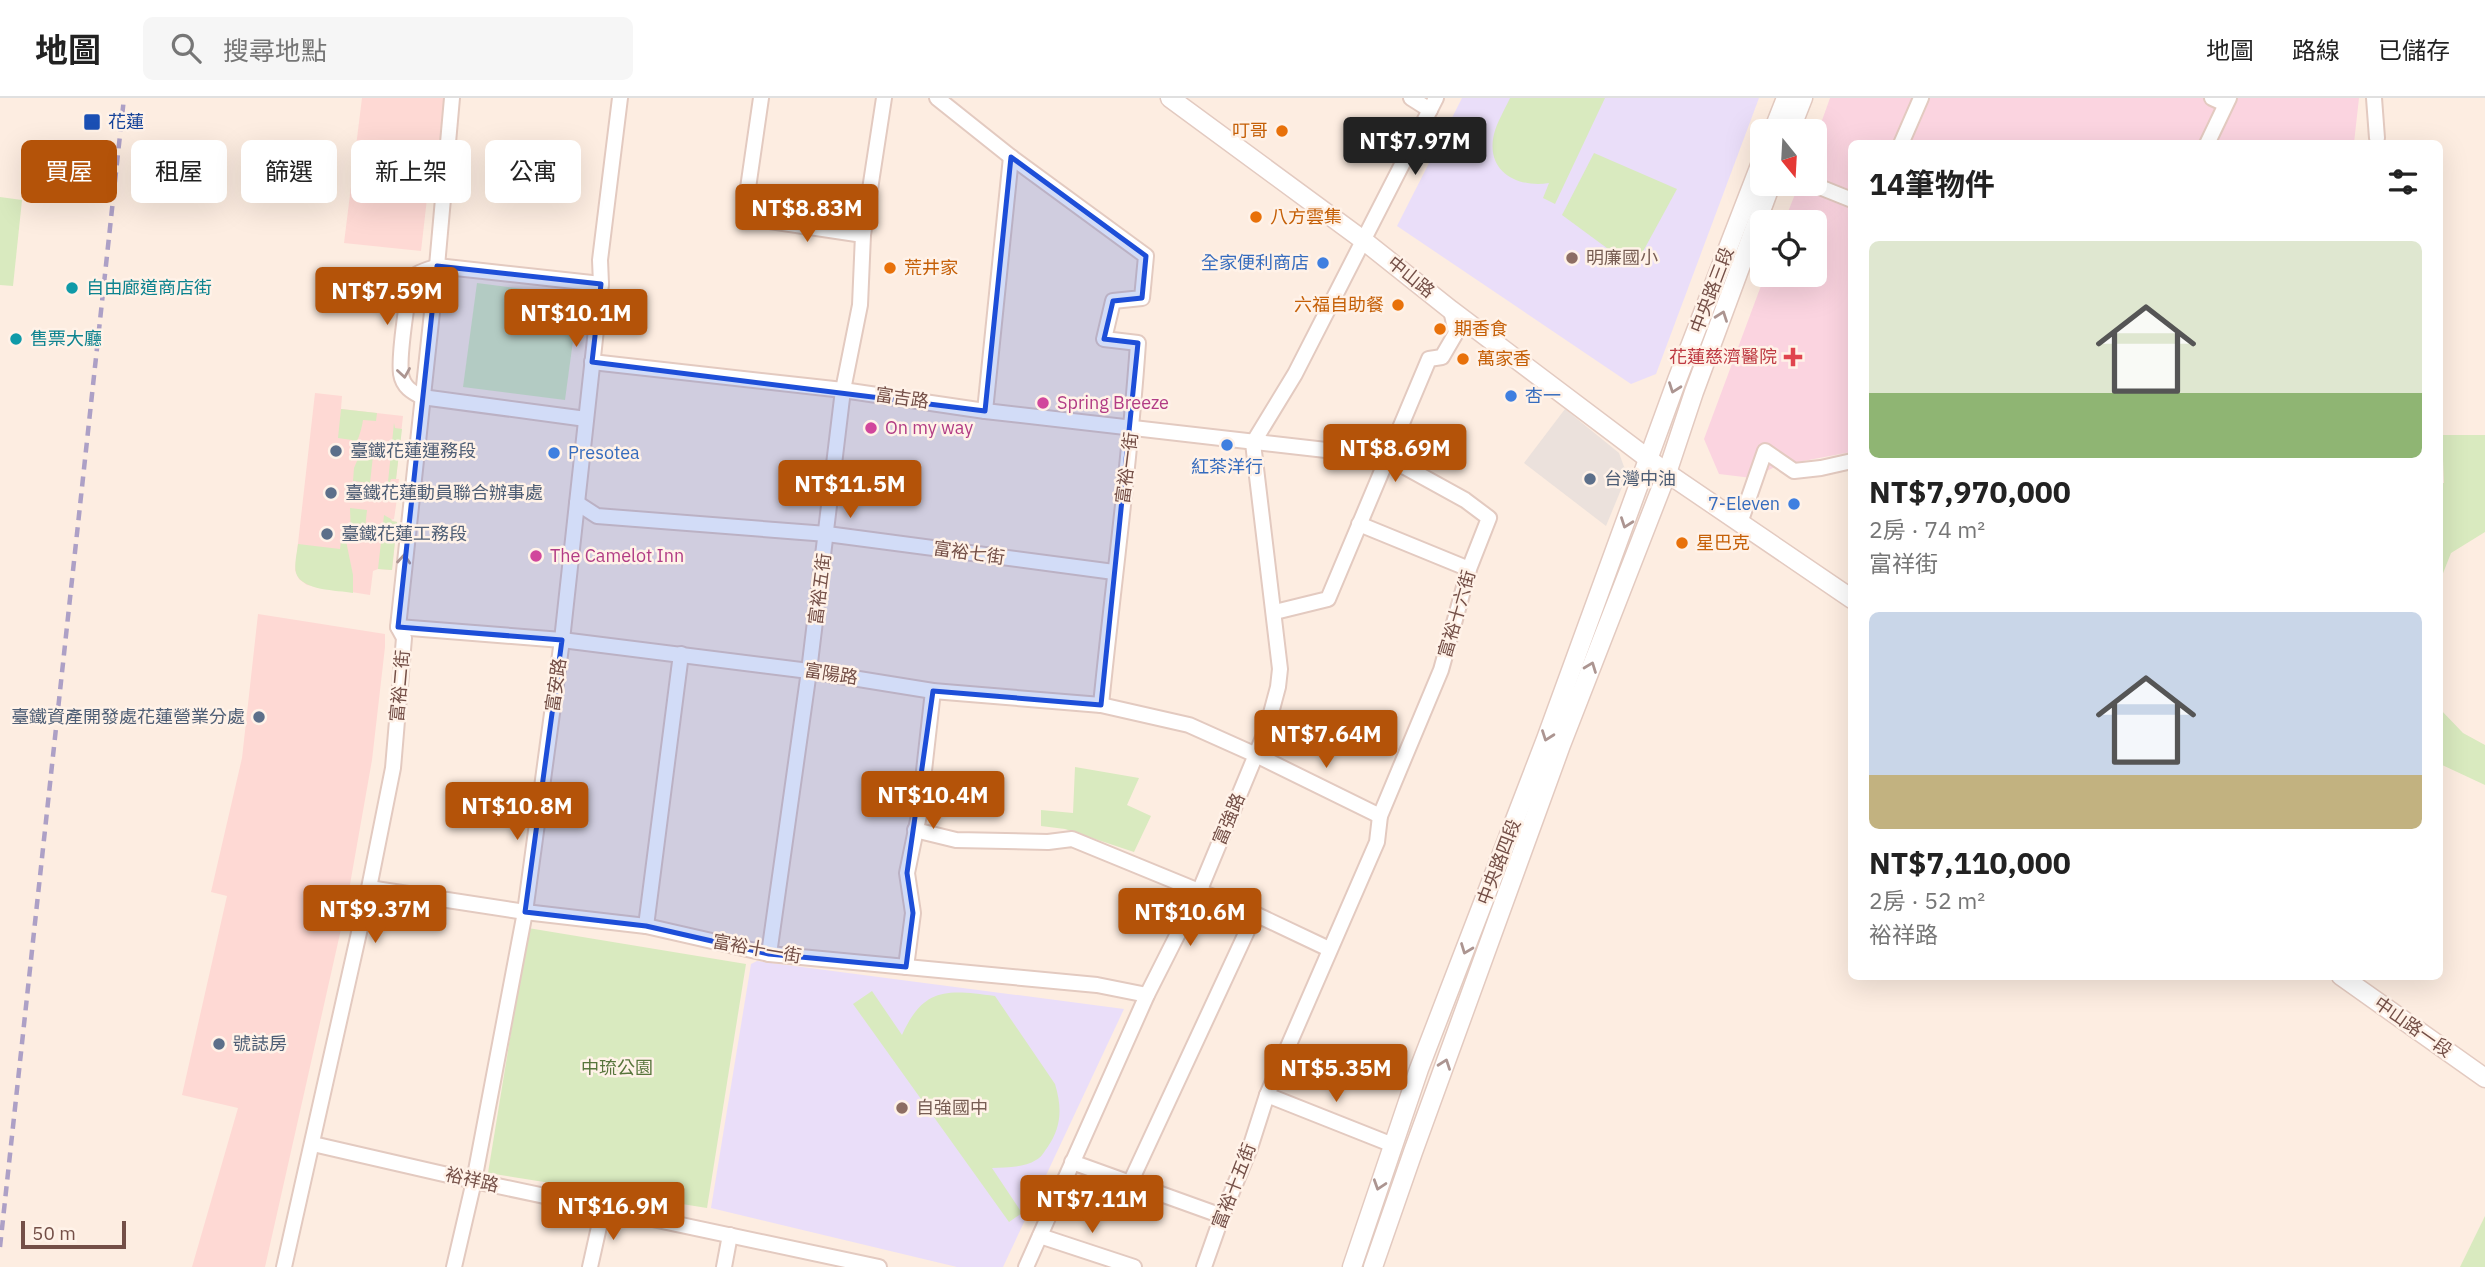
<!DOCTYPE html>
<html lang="zh-TW">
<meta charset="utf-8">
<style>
body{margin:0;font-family:"IBM Plex Sans","Noto Sans TC",sans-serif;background:#f6f6f6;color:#222;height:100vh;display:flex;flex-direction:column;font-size:26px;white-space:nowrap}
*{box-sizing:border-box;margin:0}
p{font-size:23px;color:#767676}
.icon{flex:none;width:38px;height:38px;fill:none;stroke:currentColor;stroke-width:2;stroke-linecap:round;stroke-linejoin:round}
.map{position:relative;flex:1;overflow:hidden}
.side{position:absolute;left:1848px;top:42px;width:595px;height:840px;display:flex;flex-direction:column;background:#fff;border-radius:10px;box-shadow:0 7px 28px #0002}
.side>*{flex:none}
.banner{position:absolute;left:21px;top:42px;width:665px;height:63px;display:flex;gap:14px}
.needle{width:46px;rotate:162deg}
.tools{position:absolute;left:1750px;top:21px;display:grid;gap:14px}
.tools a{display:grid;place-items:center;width:77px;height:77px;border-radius:10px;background:#fff;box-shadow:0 7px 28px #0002;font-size:35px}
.scale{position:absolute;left:21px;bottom:18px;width:105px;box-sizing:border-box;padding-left:7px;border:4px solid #744f47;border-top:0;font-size:19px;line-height:24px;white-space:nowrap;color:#744f47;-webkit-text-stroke:5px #fff2e8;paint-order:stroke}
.price{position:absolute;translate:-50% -60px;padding:0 16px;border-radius:7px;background:#b45309;color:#fff;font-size:23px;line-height:46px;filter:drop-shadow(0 2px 4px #0008)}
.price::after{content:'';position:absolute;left:50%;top:42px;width:21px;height:16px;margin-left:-10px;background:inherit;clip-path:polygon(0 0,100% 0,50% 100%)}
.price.current{background:#222;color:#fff}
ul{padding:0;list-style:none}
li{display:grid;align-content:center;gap:14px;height:371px;padding:0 21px}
li span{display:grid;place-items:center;height:217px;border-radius:10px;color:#555}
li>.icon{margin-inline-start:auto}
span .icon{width:126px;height:126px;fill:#fffc;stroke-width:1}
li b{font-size:30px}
h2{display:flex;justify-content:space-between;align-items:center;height:84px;padding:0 21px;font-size:30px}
.tag{padding:0 24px;border-radius:10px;background:#fff;box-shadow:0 7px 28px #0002;font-size:24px;line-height:63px}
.tag.current{background:#b45309;color:#fff}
header{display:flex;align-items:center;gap:42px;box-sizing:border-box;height:98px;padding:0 35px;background:#fff;border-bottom:2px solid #e0e0e0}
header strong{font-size:33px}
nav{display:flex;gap:38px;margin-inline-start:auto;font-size:24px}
.search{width:490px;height:63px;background:#f6f6f6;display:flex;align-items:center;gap:18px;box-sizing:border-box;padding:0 24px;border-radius:10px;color:#767676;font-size:26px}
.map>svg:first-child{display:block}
</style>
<header>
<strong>地圖</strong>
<div class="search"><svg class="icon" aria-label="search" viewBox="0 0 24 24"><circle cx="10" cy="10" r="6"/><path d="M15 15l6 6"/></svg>搜尋地點</div>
<nav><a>地圖</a><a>路線</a><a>已儲存</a></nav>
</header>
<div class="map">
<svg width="2485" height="1169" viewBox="0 0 2485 1169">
<rect width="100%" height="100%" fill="#fdede1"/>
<g fill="#fed9d4">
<polygon points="362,0 444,0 439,48 433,48 421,153 344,145"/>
<polygon points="315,295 342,298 341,311 403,318 396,381 399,381 397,401 394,421 391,422 397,424 392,472 378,471 373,473 370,497 307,487 299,481 295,472"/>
<polygon points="258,516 385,536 385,549 372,662 346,809 265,1169 192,1169 238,1010 182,997 227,798 211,794 242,660"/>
</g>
<polygon fill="#ebe1dc" points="1565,311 1619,355 1627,377 1606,428 1524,365"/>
<g fill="#eadef9">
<polygon points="1462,0 1759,0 1656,276 1631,286 1397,128"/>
<polygon points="757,863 1124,911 1003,1169 957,1169 711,1110 751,866"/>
</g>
<polygon fill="#fbd4e0" points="1830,0 2359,0 2354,45 1852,46 1851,354 1777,368 1752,380 1719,376 1704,341 1765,177 1815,177 1815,124 1784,124 1799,86 1815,86 1815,42"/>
<g fill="#d9eabf">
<path d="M1510,0H1605L1555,106L1543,100L1549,85C1518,90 1485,74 1494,36C1497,24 1505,11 1510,0Z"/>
<polygon points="1594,55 1677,91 1634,170 1562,117"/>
<polygon points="0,99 22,102 13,188 0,187"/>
<polygon points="477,185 579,198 565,302 463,289"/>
<path d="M341,311L377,315L376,323L363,322C361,337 354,349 350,364L352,342L338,340Z"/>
<polygon points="394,325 395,330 402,331 396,381 391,381 390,384 388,384"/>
<polygon points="2442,337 2485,337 2485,434 2451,455 2440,483 2440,385 2444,385"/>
<polygon points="360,356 373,358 370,385 353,383 354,370"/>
<polygon points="350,410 367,412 364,440 351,438"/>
<polygon points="384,417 391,421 392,423 397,424 392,472 378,471"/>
<path d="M343,428L353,477V495C337,492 302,493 296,475C294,466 297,455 298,446L340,451Z"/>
<polygon points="2440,611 2463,635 2485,647 2485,687 2440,666"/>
<polygon points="1075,669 1139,680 1127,707 1151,718 1134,754 1065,731 1041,728 1041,712 1073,715"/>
<polygon points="528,830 746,866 707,1110 488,1075"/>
<path d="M872,893L902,937C924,888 948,892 995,898L1055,986C1062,1009 1062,1029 1047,1050C1044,1054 1041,1060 1036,1062C1024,1070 1006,1069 992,1070L1022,1115L1009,1124L853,906Z"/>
<polygon points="2485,1118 2485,1169 2460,1169"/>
</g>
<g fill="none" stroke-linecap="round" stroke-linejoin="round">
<defs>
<g id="minor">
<polyline points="761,0 746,104 756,121 863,137"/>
<path d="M937,0L1011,59L1146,158L1142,200L1113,203L1104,241L1138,245C1130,366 1113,486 1101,607"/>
<polyline points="1411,0 1430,12"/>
<polyline points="2212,0 2225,6"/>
<polyline points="2374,0 2377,40"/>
<polyline points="1901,46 1921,0"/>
<polyline points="2207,46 2229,0"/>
<polyline points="1812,86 1852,102"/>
<polyline points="592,264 843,292 985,313 1387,359 1465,402 1489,420 1469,471 1441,572 1380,718 1377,744 1267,997 1250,1050 1222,1118 1204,1169"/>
<polyline points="985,313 1011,59"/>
<path d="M586,321L422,299C412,294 403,289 401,276C399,261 407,185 416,177C421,173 431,171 437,168L601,186"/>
<polyline points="577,405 597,418 827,436 1114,474"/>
<polyline points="1740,425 1765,353 1794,373 1821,370 1852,363"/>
<polyline points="1359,426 1469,471"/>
<polyline points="1275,514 1328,501 1429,261 1442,259 1456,235 1451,212"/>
<polyline points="398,529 562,542 809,573 933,593 1101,607 1189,627 1256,657 1380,718"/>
<polyline points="915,732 956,742 1048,744 1072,741 1255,816 1329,851"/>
<polyline points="369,790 525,814 646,828 769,856 1097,887 1147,897"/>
<polyline points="646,828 681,556"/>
<polyline points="769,856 809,573 843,292 860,207 863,137 884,0"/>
<polyline points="906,869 913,815 907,775 919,717 933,593"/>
<polyline points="1267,997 1393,1047"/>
<polyline points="313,1046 474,1083 879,1169"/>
<polyline points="1072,1064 1222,1118"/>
<polyline points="1131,1083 1255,816"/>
<polyline points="1040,1138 1134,1169"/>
<polyline points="284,1169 369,790 393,670 404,540 398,529 437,168 452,0"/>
<polyline points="454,1169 474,1083 525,814 562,542 601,186 600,162 620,0"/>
<polyline points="590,1169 603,1111"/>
<polyline points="724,1169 730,1137"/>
<polyline points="1026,1169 1147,897 1199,794 1267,630 1278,589 1280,571 1253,345 1295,276 1436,0"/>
</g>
<g id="tertiary">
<polyline points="1170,0 1363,142 1451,212 1667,375 1852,501"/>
<polyline points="1773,33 1786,0"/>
<polyline points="1790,33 1803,0"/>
<polyline points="2341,878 2485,980"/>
<polyline points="1352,1169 1419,971 1546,641 1677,282 1762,62"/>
<polyline points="1373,1169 1413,1054 1561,647 1667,375 1694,294 1771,86"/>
</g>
</defs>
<use href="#minor" stroke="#e3cac0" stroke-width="18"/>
<use href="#tertiary" stroke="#e3cac0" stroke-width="21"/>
<use href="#minor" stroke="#fff" stroke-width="14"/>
<use href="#tertiary" stroke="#fff" stroke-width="18"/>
<polyline stroke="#ada0c6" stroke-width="4.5" stroke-dasharray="10 7" stroke-linecap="butt" points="0,1149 124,0"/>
</g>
<defs><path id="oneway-chevron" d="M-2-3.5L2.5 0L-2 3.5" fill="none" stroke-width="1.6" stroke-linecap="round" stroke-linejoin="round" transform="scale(1.75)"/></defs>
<g stroke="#ac9591">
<use href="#oneway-chevron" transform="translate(1722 218) rotate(-70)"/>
<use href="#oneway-chevron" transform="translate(404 275) rotate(81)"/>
<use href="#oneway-chevron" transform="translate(1674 290) rotate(110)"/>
<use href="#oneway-chevron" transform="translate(1626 425) rotate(110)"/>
<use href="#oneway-chevron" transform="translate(404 461) rotate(-85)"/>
<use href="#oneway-chevron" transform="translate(1591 569) rotate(-69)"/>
<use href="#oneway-chevron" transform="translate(1547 638) rotate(110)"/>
<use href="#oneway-chevron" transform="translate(1466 851) rotate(111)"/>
<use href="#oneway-chevron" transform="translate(1445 966) rotate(-70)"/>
<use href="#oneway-chevron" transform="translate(1379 1087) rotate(108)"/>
</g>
<path fill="#1d4ed8" fill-opacity="0.2" stroke="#1d4ed8" stroke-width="5" stroke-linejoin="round" d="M1011,59L1146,158L1142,200L1113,203L1104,241L1138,245L1101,607L933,593L907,775L913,815L906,869L769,856L646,828L525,814L562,542L398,529L437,168L601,186L592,264L985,313Z"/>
<rect fill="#1a4fb4" stroke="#fff2e8" stroke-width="2.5" x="83" y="15" width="18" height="18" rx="3.5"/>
<g fill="#e8710a" stroke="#fff2e8" stroke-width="2.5">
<circle cx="1282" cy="33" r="7"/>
<circle cx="1256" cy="119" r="7"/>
<circle cx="890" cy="170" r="7"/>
<circle cx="1398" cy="207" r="7"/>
<circle cx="1440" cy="231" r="7"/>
<circle cx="1463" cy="261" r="7"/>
<circle cx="1682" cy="445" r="7"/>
</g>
<g fill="#8d6e63" stroke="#fff2e8" stroke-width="2.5">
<circle cx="1572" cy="160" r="7"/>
<circle cx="902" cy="1010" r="7"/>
</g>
<g fill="#3f7fe0" stroke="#fff2e8" stroke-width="2.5">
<circle cx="1323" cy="165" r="7"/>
<circle cx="1511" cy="298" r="7"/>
<circle cx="1227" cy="347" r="7"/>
<circle cx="554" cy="355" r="7"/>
<circle cx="1794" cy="406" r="7"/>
</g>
<g fill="#0f9aa8" stroke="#fff2e8" stroke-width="2.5">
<circle cx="72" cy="190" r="7"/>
<circle cx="16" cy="241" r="7"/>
</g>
<path fill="#e0444e" stroke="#fff2e8" stroke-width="2.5" d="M1789.5 248.5h7v7h7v7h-7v7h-7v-7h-7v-7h7z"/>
<g fill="#d1479c" stroke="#fff2e8" stroke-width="2.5">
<circle cx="1043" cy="305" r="7"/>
<circle cx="871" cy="330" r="7"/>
<circle cx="536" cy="458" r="7"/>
</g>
<g fill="#5c6f8a" stroke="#fff2e8" stroke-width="2.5">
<circle cx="336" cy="353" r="7"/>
<circle cx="1590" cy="381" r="7"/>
<circle cx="331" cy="395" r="7"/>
<circle cx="327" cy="436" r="7"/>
<circle cx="259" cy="619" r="7"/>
<circle cx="219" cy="946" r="7"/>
</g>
<g text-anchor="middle" stroke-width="5" stroke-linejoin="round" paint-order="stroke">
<g font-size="18" fill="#164399" stroke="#fff2e8" text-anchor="start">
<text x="108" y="30">花蓮</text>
</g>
<g font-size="18" fill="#c56008" stroke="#fff2e8" text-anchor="start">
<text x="1268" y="39" text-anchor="end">叮哥</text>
<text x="1270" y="125">八方雲集</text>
<text x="904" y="176">荒井家</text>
<text x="1384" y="213" text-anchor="end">六福自助餐</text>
<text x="1454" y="237">期香食</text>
<text x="1477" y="267">萬家香</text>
<text x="1696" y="451">星巴克</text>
</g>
<g font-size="18" fill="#785e54" stroke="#fff2e8" text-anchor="start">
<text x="1586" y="166">明廉國小</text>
<text x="916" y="1016">自強國中</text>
</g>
<g font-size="18" fill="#366cbe" stroke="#fff2e8" text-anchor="end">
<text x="1309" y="171">全家便利商店</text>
<text x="1525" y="304" text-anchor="start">杏一</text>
<text x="568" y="361" text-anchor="start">Presotea</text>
<text x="1227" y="375" text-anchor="middle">紅茶洋行</text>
<text x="1780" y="412">7-Eleven</text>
</g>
<g font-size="18" fill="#744f47" stroke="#fff2e8">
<text transform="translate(1411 179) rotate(39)" y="6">中山路</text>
<text transform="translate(1712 192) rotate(-69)" y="6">中央路三段</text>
<text transform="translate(902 300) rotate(8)" y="6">富吉路</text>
<text transform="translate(1127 370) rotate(-83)" y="6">富裕一街</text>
<text transform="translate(969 455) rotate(8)" y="6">富裕七街</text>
<text transform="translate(820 491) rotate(-83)" y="6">富裕五街</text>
<text transform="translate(1457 516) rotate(-74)" y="6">富裕十六街</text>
<text transform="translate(831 576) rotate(9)" y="6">富陽路</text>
<text transform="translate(556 587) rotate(-82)" y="6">富安路</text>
<text transform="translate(400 588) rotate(-85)" y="6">富裕二街</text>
<text transform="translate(1229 721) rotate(-67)" y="6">富強路</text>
<text transform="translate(1499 764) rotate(-69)" y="6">中央路四段</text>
<text transform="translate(757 851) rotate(10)" y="6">富裕十一街</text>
<text transform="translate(2413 929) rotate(35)" y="6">中山路一段</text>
<text transform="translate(472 1082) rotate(13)" y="6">裕祥路</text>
<text transform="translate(1234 1088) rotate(-69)" y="6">富裕十五街</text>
</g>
<g font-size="18" fill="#0d838f" stroke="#fff2e8" text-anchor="start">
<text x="86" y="196">自由廊道商店街</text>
<text x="30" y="247">售票大廳</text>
</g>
<g font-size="18" fill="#be3a42" stroke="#fff2e8" text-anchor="end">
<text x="1777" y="265">花蓮慈濟醫院</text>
</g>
<g font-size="18" fill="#b23c85" stroke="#fff2e8" text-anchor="start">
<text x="1057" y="311">Spring Breeze</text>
<text x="885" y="336">On my way</text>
<text x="550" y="464">The Camelot Inn</text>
</g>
<g font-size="18" fill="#4e5e75" stroke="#fff2e8" text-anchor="start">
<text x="350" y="359">臺鐵花蓮運務段</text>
<text x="1604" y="387">台灣中油</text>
<text x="345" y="401">臺鐵花蓮動員聯合辦事處</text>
<text x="341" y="442">臺鐵花蓮工務段</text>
<text x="245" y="625" text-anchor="end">臺鐵資產開發處花蓮營業分處</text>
<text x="233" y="952">號誌房</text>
</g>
<g font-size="18" fill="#58753c" stroke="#fff2e8">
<text x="617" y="976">中琉公園</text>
</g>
</g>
</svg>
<div class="tools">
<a><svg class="needle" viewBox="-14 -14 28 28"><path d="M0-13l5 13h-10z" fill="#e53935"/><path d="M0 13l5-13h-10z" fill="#767676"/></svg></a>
<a><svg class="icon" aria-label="locate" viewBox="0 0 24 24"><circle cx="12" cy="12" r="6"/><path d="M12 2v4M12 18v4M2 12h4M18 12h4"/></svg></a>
</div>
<div class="scale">50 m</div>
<b class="price current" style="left:1415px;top:79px">NT$7.97M</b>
<b class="price" style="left:807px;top:146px">NT$8.83M</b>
<b class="price" style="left:387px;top:229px">NT$7.59M</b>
<b class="price" style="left:576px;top:251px">NT$10.1M</b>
<b class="price" style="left:1395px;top:386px">NT$8.69M</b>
<b class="price" style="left:850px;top:422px">NT$11.5M</b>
<b class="price" style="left:1326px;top:672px">NT$7.64M</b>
<b class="price" style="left:933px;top:733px">NT$10.4M</b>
<b class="price" style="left:517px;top:744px">NT$10.8M</b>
<b class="price" style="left:375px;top:847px">NT$9.37M</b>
<b class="price" style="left:1190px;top:850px">NT$10.6M</b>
<b class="price" style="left:1336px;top:1006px">NT$5.35M</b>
<b class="price" style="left:1092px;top:1137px">NT$7.11M</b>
<b class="price" style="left:613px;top:1144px">NT$16.9M</b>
<div class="banner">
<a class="tag current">買屋</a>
<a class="tag">租屋</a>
<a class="tag">篩選</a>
<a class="tag">新上架</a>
<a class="tag">公寓</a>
</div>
<section class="side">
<h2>14筆物件<svg class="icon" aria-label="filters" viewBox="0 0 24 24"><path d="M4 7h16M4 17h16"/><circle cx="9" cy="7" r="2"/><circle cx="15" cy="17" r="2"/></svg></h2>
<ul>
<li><span style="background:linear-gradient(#dfe7d0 70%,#8fb573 0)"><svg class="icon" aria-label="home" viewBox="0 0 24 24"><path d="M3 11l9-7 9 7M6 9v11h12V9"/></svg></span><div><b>NT$7,970,000</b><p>2房 · 74 m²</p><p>富祥街</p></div></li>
<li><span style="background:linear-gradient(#c9d6e8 75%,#c2b280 0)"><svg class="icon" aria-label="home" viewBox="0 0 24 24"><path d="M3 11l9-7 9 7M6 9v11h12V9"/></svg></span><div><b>NT$7,110,000</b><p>2房 · 52 m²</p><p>裕祥路</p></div></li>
</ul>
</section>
</div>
